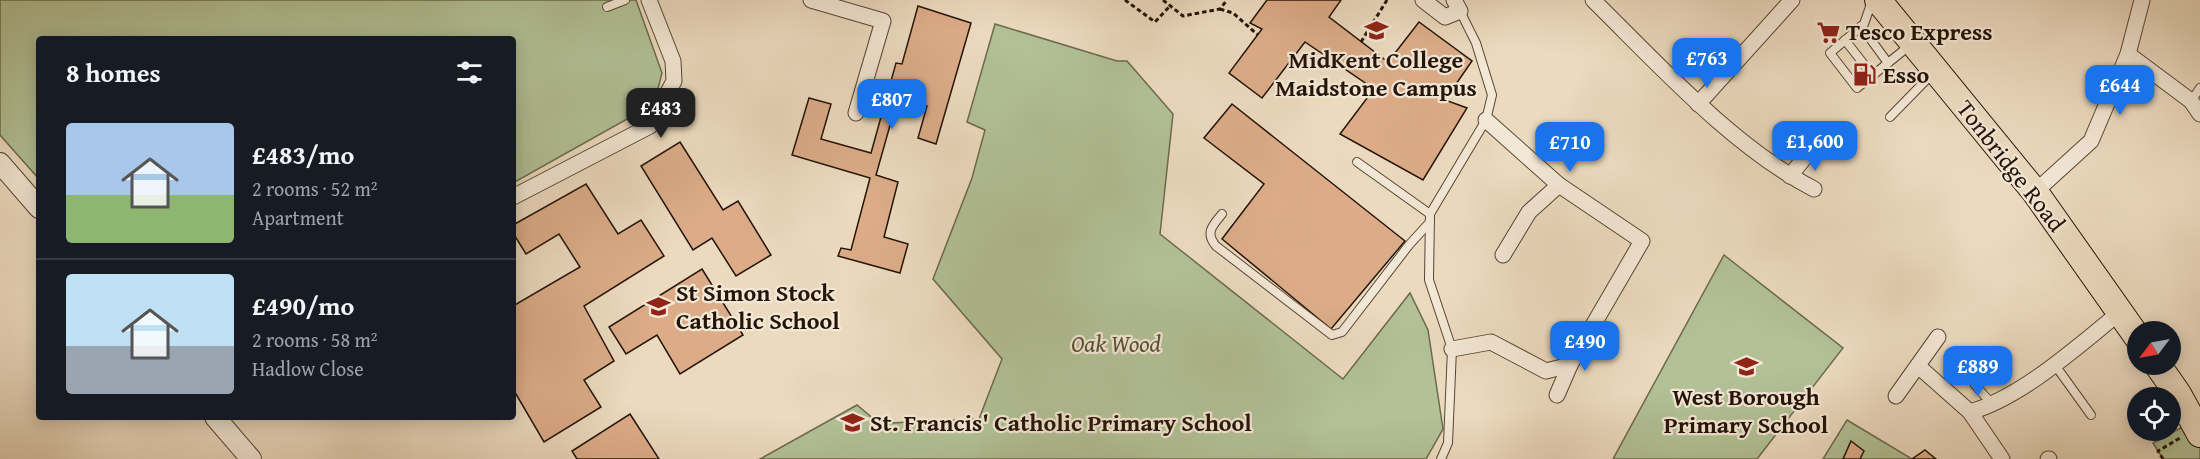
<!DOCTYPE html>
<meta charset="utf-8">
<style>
body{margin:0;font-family:"Gentium Book Plus",serif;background:#20242c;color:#f1f3f6;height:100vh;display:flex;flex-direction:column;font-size:22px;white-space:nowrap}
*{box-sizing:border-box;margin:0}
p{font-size:20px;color:#9ea1a6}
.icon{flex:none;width:33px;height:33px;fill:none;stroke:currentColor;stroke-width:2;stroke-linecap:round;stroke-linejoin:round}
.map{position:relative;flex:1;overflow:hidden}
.details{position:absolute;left:36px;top:36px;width:480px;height:384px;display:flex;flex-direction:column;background:#171b24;border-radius:6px;box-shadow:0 3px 15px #0003}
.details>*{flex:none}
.needle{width:39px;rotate:238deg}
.buttons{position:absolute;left:2127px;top:321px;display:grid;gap:12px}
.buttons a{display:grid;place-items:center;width:54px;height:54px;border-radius:50%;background:#171b24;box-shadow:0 3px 15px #0003;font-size:30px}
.price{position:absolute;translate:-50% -51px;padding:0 14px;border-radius:12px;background:#1a73e8;color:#fff;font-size:20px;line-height:39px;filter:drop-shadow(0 2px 3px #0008)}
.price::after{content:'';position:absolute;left:50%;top:36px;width:18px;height:14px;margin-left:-9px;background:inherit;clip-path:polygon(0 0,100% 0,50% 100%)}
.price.on{background:#222;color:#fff}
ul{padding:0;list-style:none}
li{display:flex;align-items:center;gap:18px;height:150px;padding:0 30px}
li+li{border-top:2px solid #363941}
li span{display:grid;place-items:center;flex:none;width:168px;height:120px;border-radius:6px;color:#555}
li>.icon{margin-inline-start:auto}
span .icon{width:72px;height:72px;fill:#fffc;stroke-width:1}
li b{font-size:26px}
h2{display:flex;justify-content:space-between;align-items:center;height:72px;padding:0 30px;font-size:26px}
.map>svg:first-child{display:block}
</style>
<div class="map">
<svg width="2200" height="459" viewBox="0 0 2200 459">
<rect width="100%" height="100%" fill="#ecdabf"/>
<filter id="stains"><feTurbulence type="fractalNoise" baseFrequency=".00333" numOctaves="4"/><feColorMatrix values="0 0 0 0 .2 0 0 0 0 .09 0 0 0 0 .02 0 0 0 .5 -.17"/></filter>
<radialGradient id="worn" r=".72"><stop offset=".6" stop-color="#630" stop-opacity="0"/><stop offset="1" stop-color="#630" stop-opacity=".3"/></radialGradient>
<g fill="#b2c196" stroke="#6b6a4e" stroke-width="1.5">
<polygon points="0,0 636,0 662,73 654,104 513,183 513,39 39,39 39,179 0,135"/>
<polygon points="995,24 1117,61 1127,61 1173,114 1160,234 1343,379 1410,293 1428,330 1443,429 1426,459 760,459 857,405 888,431 890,423 979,419 1002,359 933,279 972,178 985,130 967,122"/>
<polygon points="1724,255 1843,348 1757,459 1613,459"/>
<polygon points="1847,420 1912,459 1823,459"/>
<polygon points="2188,424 2200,448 2200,459 2163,459 2153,443"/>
</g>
<g fill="#dcac89" stroke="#241405" stroke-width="1.5">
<polygon points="1267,0 1341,0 1329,17 1388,62 1419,22 1472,61 1445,100 1467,108 1423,180 1340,134 1374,89 1305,42 1262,98 1229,73 1262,29 1250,23"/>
<polygon points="918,6 971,23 936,144 918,138 927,106 898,97 876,175 898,182 884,237 908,244 900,273 838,256 841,248 851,250 870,178 792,155 809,98 831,104 821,139 871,153 896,63 902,64"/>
<polygon points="1232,104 1405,241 1331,329 1222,239 1264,184 1204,138"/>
<polygon points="680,142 723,210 738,201 771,255 736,276 712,238 693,250 641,166"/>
<polygon points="586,184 618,234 641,220 664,256 584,306 614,361 584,380 601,407 544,442 513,389 513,306 580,267 559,234 526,254 513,233 513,225"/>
<polygon points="702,269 743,335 680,374 657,335 626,354 609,327"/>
<polygon points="630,414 659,459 577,459 572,451"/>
<polygon points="1851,441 1864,451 1860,459 1843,459"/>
<polygon points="1925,450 1936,459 1912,459"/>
</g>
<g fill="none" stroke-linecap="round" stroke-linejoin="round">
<defs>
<g id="service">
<polyline points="1872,1 1864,24 1830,53 1857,88 1909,46"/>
<polyline points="607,7 625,0"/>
<polyline points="1861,26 1888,63"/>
<polyline points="1845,40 1873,76"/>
<polyline points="2191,101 2200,88"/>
<polyline points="1890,117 1932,74"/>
<polyline points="1357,162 1430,214"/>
<path d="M1222,214C1212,226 1205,233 1216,246L1332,335L1342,332L1409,245L1430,222"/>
<polyline points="2055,365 2091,415"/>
<polyline points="1975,385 1992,404"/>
<polyline points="1441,459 1448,443 1452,349 1429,280 1430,214 1486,120 1492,95 1476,43 1460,11"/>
</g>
<g id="minor">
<polyline points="811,0 883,21 856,113"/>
<polyline points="1423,0 1445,17 1460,11 1454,0"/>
<path d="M1593,0C1658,64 1733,147 1814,189"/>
<polyline points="2128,54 2191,101 2200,114"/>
<polyline points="1698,104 1792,0"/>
<polyline points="1790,176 1813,147"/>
<polyline points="2035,192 2091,141 2128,54 2142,0"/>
<polyline points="513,197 650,126 674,81 673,61 649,0"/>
<polyline points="1503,255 1529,212 1559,185"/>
<polyline points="1452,349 1491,342 1546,371 1570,365 1642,241 1559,185 1486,120"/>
<polyline points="1918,366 1970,412 2002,459"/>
<polyline points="1557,395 1570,365"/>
<polyline points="1896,396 1938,337"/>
<path d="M1970,412C2022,397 2077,347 2119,313"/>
<polyline points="2048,459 2049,459"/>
</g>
<g id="tertiary">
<polyline points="0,163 39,208"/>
<polyline points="215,417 251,459"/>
</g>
<g id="primary">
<polyline points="1878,0 2035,192 2138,338"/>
<polyline points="2157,364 2178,394 2200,434"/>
</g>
</defs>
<use href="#service" stroke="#564634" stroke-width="10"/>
<use href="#minor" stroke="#564634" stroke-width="17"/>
<use href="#tertiary" stroke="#564634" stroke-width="22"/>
<use href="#primary" stroke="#241405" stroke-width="28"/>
<g stroke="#241405" stroke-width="3" stroke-dasharray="4.5 3" stroke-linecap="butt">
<polyline points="1125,0 1155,22 1170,6"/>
<polyline points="1163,0 1183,16 1220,9 1227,0"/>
<polyline points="1220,9 1233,13 1258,35"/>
<polyline points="1361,42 1387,0"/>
<polyline points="2163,459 2158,451 2180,438"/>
</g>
<use href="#service" stroke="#f3e7d5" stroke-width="8"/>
<use href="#minor" stroke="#f3e7d5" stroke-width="15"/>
<use href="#tertiary" stroke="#f3e7d5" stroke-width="20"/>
<use href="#primary" stroke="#ecdabf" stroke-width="26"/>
</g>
<defs>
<symbol id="university-bare" viewBox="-9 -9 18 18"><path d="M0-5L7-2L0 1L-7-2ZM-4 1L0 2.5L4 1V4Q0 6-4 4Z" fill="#8f2418" stroke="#f3e7d5" stroke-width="2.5" paint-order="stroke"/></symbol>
<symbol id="supermarket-bare" viewBox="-9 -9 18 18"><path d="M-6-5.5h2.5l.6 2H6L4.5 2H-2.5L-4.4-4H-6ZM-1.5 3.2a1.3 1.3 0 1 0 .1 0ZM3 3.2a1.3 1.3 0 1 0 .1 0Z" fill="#8f2418" stroke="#f3e7d5" stroke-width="2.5" paint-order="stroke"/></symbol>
<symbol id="fuel-bare" viewBox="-9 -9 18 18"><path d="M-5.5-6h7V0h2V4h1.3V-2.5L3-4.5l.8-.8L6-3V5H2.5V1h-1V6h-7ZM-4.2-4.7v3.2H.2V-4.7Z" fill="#8f2418" stroke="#f3e7d5" stroke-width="2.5" paint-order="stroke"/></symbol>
<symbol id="school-bare" viewBox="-9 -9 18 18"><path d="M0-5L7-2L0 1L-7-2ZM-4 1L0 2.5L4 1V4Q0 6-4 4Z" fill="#8f2418" stroke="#f3e7d5" stroke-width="2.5" paint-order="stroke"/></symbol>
</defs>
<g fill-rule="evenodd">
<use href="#university-bare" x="1360" y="14" width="33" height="33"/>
<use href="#supermarket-bare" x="1812" y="16" width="33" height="33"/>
<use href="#fuel-bare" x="1848" y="58" width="33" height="33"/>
<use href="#school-bare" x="642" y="290" width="33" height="33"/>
<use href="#school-bare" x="1730" y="350" width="33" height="33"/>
<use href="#school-bare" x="836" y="406" width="33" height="33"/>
</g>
<g text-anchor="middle" stroke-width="4.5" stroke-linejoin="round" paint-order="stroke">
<g font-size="24" font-weight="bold" fill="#241405" stroke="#f3e7d5" text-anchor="start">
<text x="1846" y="40">Tesco Express</text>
<text x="1376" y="68" text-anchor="middle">MidKent College<tspan x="1376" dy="28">Maidstone Campus</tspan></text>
<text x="1883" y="83">Esso</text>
<text x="676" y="301">St Simon Stock<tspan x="676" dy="28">Catholic School</tspan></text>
<text x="1746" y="405" text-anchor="middle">West Borough<tspan x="1746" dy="28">Primary School</tspan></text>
<text x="870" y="431">St. Francis' Catholic Primary School</text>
</g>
<g font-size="24" fill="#241405" stroke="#f3e7d5">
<text transform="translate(2011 166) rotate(52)" y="8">Tonbridge Road</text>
</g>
<g font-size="24" font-style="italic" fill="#565138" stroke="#f3e7d5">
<text x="1116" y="352">Oak Wood</text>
</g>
</g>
<rect width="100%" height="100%" filter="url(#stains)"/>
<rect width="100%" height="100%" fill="url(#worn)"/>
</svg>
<div class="buttons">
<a><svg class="needle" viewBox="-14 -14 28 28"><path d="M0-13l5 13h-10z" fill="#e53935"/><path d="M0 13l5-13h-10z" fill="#9ea1a6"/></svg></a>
<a><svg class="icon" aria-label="locate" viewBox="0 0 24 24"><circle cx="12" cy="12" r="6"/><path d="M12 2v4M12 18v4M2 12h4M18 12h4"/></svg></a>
</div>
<b class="price" style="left:1707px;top:89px">£763</b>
<b class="price" style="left:2120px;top:116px">£644</b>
<b class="price" style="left:892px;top:130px">£807</b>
<b class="price on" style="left:661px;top:139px">£483</b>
<b class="price" style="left:1815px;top:172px">£1,600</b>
<b class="price" style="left:1570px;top:173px">£710</b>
<b class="price" style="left:1585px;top:372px">£490</b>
<b class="price" style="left:1978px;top:397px">£889</b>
<section class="details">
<h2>8 homes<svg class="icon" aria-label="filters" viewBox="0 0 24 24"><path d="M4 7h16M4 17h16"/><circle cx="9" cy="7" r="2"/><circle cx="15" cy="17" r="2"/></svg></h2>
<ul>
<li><span style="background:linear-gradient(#a9c7e8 60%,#8fb573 0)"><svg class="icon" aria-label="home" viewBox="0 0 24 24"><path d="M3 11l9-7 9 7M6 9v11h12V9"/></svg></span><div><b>£483/mo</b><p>2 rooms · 52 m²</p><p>Apartment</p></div></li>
<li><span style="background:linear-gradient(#bfe0f5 60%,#9aa5b1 0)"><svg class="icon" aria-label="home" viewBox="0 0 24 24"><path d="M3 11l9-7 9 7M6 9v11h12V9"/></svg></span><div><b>£490/mo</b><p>2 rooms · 58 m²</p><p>Hadlow Close</p></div></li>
</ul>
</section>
</div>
